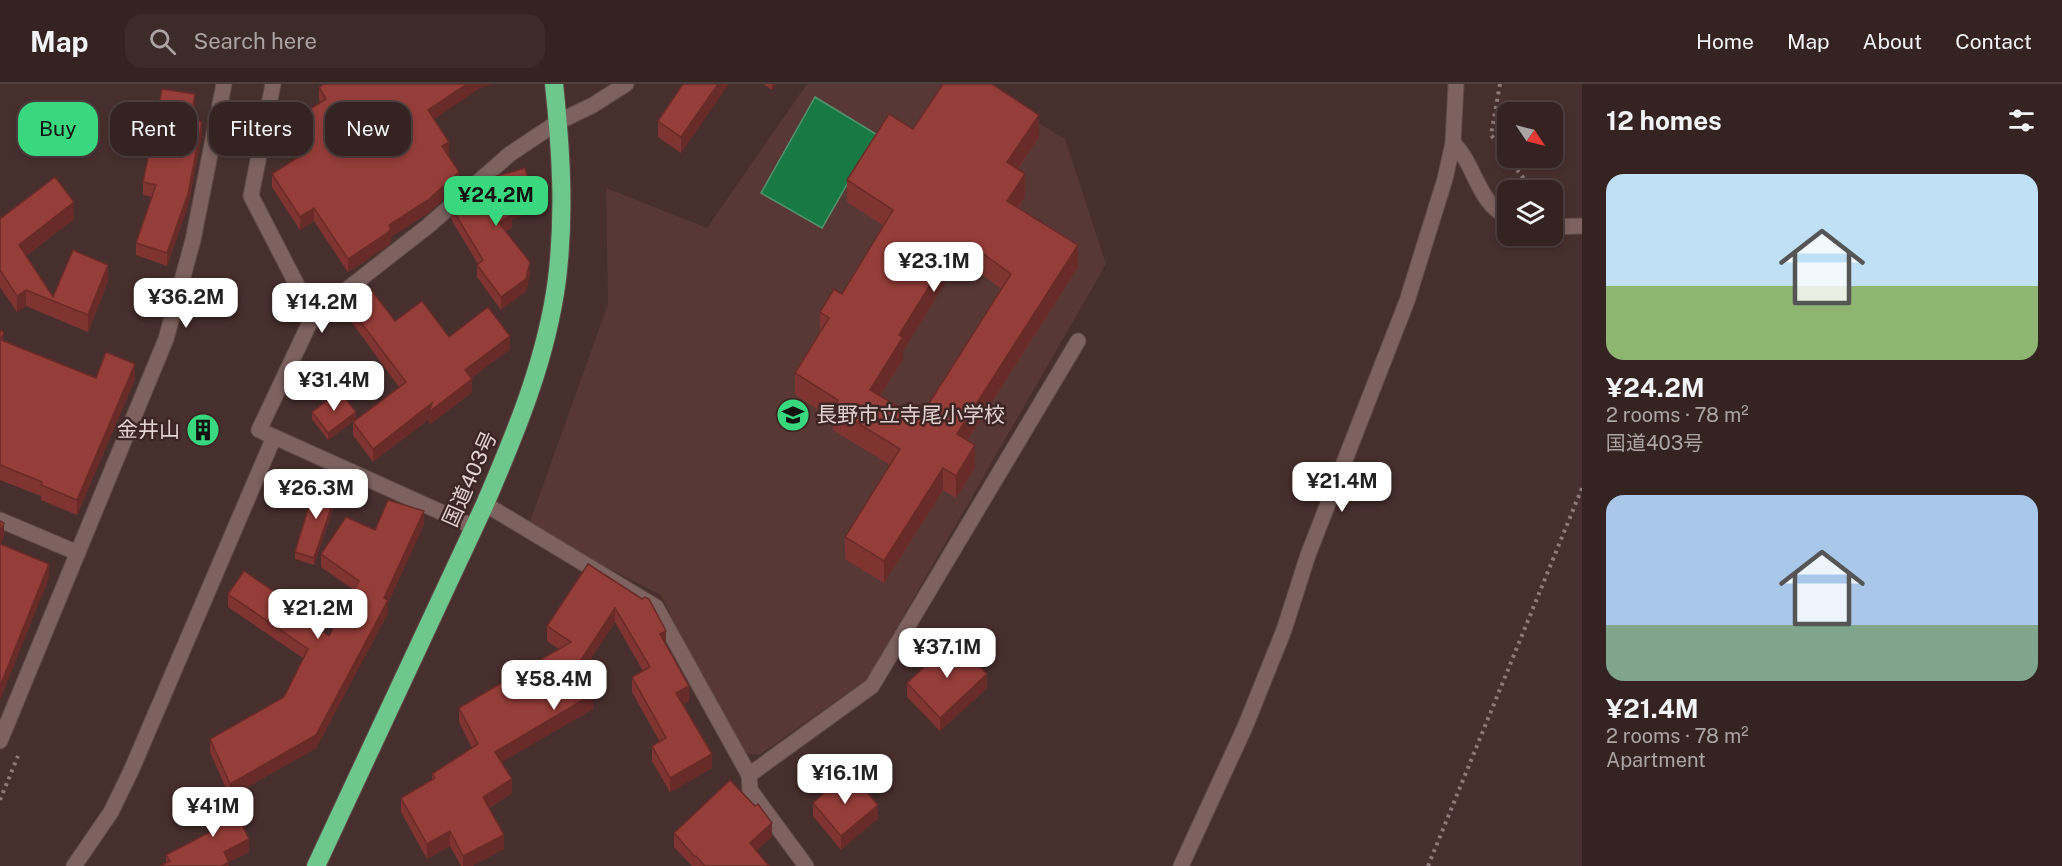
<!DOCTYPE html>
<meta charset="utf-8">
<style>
body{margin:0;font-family:"Public Sans","Noto Sans JP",sans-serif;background:#3d2b2a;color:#f1f3f6;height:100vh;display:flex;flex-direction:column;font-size:22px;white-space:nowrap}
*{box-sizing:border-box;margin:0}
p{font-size:20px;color:#aaa4a5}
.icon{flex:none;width:33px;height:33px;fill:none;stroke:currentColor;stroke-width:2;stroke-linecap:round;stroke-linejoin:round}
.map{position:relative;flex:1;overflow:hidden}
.panel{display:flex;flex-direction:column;background:#352322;width:480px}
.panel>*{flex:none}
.guide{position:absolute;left:18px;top:18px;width:570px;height:54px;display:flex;gap:12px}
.needle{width:39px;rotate:125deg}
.controls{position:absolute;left:1497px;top:18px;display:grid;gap:12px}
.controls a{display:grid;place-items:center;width:66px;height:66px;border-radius:12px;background:#352322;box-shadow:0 3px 9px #0003,0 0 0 2px #4f4040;font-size:30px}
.price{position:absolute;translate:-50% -51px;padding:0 14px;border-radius:12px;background:#fff;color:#222;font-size:20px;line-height:39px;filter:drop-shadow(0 2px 3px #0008)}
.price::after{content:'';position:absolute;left:50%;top:36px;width:18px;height:14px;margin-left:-9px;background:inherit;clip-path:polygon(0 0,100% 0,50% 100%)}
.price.active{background:#39d87f;color:#111}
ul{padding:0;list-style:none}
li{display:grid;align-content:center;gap:12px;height:318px;padding:0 24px}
li span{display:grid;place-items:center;height:186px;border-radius:18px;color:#555}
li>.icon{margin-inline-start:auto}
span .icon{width:108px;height:108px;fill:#fffc;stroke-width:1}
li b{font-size:26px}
h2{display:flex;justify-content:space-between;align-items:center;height:72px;padding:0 24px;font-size:26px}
.pill{padding:0 21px;border-radius:18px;background:#352322;box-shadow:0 3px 9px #0003,0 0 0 2px #4f4040;font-size:21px;line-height:54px}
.pill.active{background:#39d87f;color:#111}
header{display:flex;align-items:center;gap:36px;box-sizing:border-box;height:84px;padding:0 30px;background:#352322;border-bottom:2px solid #4f4040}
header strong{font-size:28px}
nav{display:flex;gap:33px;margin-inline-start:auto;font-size:21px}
.search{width:420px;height:54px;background:#3d2b2a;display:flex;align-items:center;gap:15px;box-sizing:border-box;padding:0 21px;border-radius:18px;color:#aaa4a5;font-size:22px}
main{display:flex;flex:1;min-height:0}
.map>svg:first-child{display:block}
</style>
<header>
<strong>Map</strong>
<div class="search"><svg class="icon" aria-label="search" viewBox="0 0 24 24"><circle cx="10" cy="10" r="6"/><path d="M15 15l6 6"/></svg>Search here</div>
<nav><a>Home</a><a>Map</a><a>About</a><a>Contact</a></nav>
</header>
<main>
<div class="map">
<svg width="1582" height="782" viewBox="0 0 1582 782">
<rect width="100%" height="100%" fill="#472f2d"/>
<polygon fill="#573835" points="807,0 974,0 1065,55 1106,180 867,595 759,671 736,668 661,511 528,443 608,220 606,104 707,144"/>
<polygon fill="#197944" stroke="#55936e" stroke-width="1.5" points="815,13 876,50 822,144 761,109"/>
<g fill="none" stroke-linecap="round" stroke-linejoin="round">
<defs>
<g id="street">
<polyline points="273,0 251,112 313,232"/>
<path d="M1453,59C1476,81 1477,119 1508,133"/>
<polyline points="1552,143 1582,142"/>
<polyline points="485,420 656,523 749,691 872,602 1078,257"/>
<polyline points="0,436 78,469"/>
<polyline points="474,443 259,346 313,232 428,142 510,70 558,38"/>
<polyline points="0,657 166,255 193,156 224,0"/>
<polyline points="749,691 750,706 806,782"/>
<polyline points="74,782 111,728 131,687 274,353"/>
<polyline points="1181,782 1245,643 1284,546 1308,471 1407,217 1445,95 1453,59 1456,0"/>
</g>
<polyline id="secondary" points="558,38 593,21 626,0"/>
<path id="highway" d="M316,782L485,420C516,348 547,274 557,195C565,130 561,65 554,0"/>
</defs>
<use href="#street" stroke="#5f4b49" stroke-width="17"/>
<use href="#secondary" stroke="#5f4b49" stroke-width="17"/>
<use href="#highway" stroke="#5f4b49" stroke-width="20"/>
<g stroke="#8d7977" stroke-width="4" stroke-dasharray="3 4.5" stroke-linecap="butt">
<polyline points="1500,0 1491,51 1508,73"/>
<polyline points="1508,74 1528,100 1541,106"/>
<polyline points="1552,112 1565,119"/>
<polyline points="0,716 18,672"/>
<polyline points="1428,782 1582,404"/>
</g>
<use href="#street" stroke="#7d625f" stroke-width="15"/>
<use href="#secondary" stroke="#7d625f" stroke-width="15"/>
<use href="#highway" stroke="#6ec78c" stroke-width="18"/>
</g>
<g fill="#803431" fill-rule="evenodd">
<polygon points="683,0 681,69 658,53 658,37"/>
<polygon points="763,0 776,0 772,6"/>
<polygon points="319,3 480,4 434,35 449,71 448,71 459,101 428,129 391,153 391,158 386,163 348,188 314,137 300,146 272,103 272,90 305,68 293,49 293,36 320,19 319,16"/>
<polygon points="195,22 193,36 202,50 188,122 167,182 136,171 136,159 152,113 143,111 143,98"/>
<path d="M913,45L1039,53L1018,85L1025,112L1018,124L1078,183L967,357L975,383L956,414L943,406L884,499L845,475V453L890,381L833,346V335L795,311V289L820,250V228L842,210L883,141L847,118V96ZM971,183L1002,205L919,335L880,312L903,275V267L953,186L964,193Z"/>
<polygon points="451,123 534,128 512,135 512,144 506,147 530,190 526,207 501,226 477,193 477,181 478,180 451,135"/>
<polygon points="0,132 1,134 74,135 26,172 53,213 108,197 88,248 26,222 17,228 0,203"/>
<polygon points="350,224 449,253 510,265 471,294 472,308 429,341 429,335 373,378 353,351 353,338 399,303 350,236"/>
<polygon points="0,246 4,257 96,294 135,295 77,431 41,416 41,412 0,396"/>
<polygon points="312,328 356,335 328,356 312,335"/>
<polygon points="337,413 314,481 295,475 295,468"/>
<polygon points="424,440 388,519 388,529 316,664 230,713 210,668 210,655 284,613 303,574 228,523 228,510 282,520 329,552 354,506 321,483 321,470 375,446"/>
<polygon points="588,480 666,561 689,617 683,620 712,684 670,708 652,677 652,662 660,658 632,608 632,593 643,587 615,538 581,589 593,625 501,678 512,709 489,724 504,765 472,782 461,782 450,762 427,775 401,728 401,714 432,696 432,690 472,664 459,638 459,624 559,565 547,557 547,542"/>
<polygon points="907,599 987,604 940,647 907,613"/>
<polygon points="840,704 878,734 841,766 813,732 813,719"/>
<polygon points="204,720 249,768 229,778 229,782 166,779 166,771 211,748 204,733"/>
<polygon points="674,749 772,752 756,767 769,782 692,782 674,763"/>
</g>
<g fill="#682b28">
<polygon points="467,0 494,0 480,4 428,39 428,26"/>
<polygon points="718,0 729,0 681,69 681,53"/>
<polygon points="772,0 776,0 772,6"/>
<polygon points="195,10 195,22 191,48 191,35"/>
<polygon points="1039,31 1039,53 1007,100 1007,78"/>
<polygon points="202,38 202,50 188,122 167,182 167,169"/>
<polygon points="449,58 449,71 442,75 442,62"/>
<polygon points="459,88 459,101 428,129 391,153 391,158 386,163 348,188 348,175 389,141"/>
<polygon points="1025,90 1025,112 1007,139 1007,117"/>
<polygon points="534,116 534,128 512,135 512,144 499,151 499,139 507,124"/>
<polygon points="74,118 74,135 19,177 19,161"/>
<polygon points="314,124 314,137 300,146 300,133"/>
<polygon points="971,161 971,183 964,193 964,171"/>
<polygon points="1078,161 1078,183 957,372 957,350"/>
<polygon points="953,164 953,186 903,267 903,275 870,328 870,306 899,251"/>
<polygon points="530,178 530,190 526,207 501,226 501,213"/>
<polygon points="108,181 108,197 88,248 88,231"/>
<polygon points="26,206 26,222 17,228 17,212"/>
<polygon points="510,252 510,265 465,299 465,286"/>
<polygon points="135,280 135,295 77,431 77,416"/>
<polygon points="472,295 472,308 429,341 429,335 373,378 373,365 432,319"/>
<polygon points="356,328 356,335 328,356 328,349"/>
<polygon points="975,361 975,383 956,414 956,392"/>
<polygon points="943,384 943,406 884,499 884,477"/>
<polygon points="337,406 337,413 314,481 314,474"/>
<polygon points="424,427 424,440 388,519 388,529 316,664 230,713 230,700 384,514"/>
<polygon points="4,439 4,452 0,462 0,449"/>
<polygon points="49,480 49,494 0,616 0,602"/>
<polygon points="615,524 615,538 577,596 577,582"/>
<polygon points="666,547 666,561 660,550"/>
<polygon points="987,590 987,604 940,647 940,634"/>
<polygon points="689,602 689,617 676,624 676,609"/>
<polygon points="593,610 593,625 495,682 495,668"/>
<polygon points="712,670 712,684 670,708 670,694"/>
<polygon points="512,695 512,709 483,727 483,713"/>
<polygon points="878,721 878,734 841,766 841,752"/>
<polygon points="772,739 772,752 750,773 750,759"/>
<polygon points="450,747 450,762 427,775 427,760"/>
<polygon points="504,751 504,765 472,782 463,782 463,772"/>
<polygon points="249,755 249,768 224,780 224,768"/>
<polygon points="229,778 229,782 222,782"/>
</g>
<g fill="#953d39" stroke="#682b28" stroke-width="1.5" fill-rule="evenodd">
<polygon points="324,0 467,0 428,26 449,58 442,62 459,88 428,116 389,141 391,145 386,150 348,175 314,124 300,133 272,90 311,65 293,36 326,15 319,3"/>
<polygon points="683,0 718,0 681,53 658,37"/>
<path d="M943,0H992L1039,31L1007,78L1025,90L1007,117L1078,161L957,350L975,361L956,392L943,384L884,477L845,453L900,365L833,324L838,316L795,289L829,234L820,228L834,205L842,210L893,126L847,96L889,30L913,45ZM971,161L1011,190L919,335L870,306L903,253L899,251L953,164L964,171Z"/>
<polygon points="162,5 195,10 191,35 202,38 188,110 167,169 136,159 156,101 143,98"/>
<polygon points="525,84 534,116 507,124 512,131 499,139 530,178 526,195 501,213 477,181 483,176 451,123 480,97"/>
<polygon points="55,93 74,118 19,161 53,213 73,166 108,181 88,231 26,206 17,212 0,186 0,132 1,134"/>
<polygon points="372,207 395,237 422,217 449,253 488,223 510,252 465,286 472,295 429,328 432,319 373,365 353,338 406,298 350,224"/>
<polygon points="0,246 4,248 1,256 96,294 106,268 135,280 77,416 41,401 42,398 0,381"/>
<polygon points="340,307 356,328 328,349 312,328"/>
<polygon points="316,399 337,406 314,474 295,468"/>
<polygon points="388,416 424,427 384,514 388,516 316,651 230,700 210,655 284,613 308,565 228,510 244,487 282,513 280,517 329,552 359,497 321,470 346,433 375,446"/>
<polygon points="0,437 4,439 0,449"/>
<polygon points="0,460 49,480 0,602"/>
<polygon points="588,480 642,515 645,513 649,515 666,547 660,550 689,602 676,609 712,670 670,694 652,662 666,654 632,593 650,583 615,524 577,582 593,610 495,668 512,695 483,713 504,751 463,772 450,747 427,760 401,714 435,694 432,690 478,660 459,624 571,558 547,542"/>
<polygon points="954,555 987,590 940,634 907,599"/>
<polygon points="853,692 878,721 841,752 813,719 836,698 840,704"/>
<polygon points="730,696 755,722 758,720 772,739 750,759 769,782 705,782 696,772 695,773 674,749"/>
<polygon points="227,709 249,755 224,768 229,778 222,782 160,782 170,777 166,771 216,745 204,720"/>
</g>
<defs>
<symbol id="school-disc" viewBox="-11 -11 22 22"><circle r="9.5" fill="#39d87f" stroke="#3c2523"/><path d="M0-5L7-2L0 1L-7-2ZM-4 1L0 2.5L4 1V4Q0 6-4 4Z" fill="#111"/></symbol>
<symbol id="building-disc" viewBox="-11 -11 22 22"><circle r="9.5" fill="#39d87f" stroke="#3c2523"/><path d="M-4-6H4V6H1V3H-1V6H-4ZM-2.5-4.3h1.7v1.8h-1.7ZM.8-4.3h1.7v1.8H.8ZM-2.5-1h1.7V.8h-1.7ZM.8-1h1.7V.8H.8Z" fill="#111"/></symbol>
</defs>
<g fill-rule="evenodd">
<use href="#school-disc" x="774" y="312" width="38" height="38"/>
<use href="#building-disc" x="184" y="327" width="38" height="38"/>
</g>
<g text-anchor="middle" stroke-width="5" stroke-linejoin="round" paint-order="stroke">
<g font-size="21" fill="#e1d1cf" stroke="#3c2523" text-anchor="start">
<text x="816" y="338">長野市立寺尾小学校</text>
<text x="180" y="353" text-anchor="end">金井山</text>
</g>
<g font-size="21" fill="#e1d1cf" stroke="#3c2523">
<text transform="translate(470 395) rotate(-66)" y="7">国道403号</text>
</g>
</g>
</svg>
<div class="controls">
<a><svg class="needle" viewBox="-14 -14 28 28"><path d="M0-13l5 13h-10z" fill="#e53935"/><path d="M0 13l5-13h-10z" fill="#aaa4a5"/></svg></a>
<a><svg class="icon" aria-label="layers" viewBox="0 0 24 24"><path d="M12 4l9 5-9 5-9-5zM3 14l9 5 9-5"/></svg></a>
</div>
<b class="price active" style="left:496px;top:143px">¥24.2M</b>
<b class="price" style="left:934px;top:209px">¥23.1M</b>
<b class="price" style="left:186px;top:245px">¥36.2M</b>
<b class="price" style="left:322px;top:250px">¥14.2M</b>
<b class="price" style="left:334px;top:328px">¥31.4M</b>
<b class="price" style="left:1342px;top:429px">¥21.4M</b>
<b class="price" style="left:316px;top:436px">¥26.3M</b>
<b class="price" style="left:318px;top:556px">¥21.2M</b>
<b class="price" style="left:947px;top:595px">¥37.1M</b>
<b class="price" style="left:554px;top:627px">¥58.4M</b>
<b class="price" style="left:845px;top:721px">¥16.1M</b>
<b class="price" style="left:213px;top:754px">¥41M</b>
<div class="guide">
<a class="pill active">Buy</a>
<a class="pill">Rent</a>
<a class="pill">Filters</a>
<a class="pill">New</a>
</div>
</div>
<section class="panel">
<h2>12 homes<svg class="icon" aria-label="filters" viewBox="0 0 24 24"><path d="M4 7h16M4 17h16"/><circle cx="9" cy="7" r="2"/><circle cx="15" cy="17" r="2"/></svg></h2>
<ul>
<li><span style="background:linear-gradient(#bfe0f5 60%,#8fb573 0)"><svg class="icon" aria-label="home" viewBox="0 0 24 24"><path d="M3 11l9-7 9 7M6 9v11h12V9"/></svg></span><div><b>¥24.2M</b><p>2 rooms · 78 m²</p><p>国道403号</p></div></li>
<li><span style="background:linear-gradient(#a9c7e8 70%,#7fa58c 0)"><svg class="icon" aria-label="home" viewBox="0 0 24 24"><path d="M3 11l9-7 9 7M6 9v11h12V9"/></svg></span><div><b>¥21.4M</b><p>2 rooms · 78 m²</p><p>Apartment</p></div></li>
</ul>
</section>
</main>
